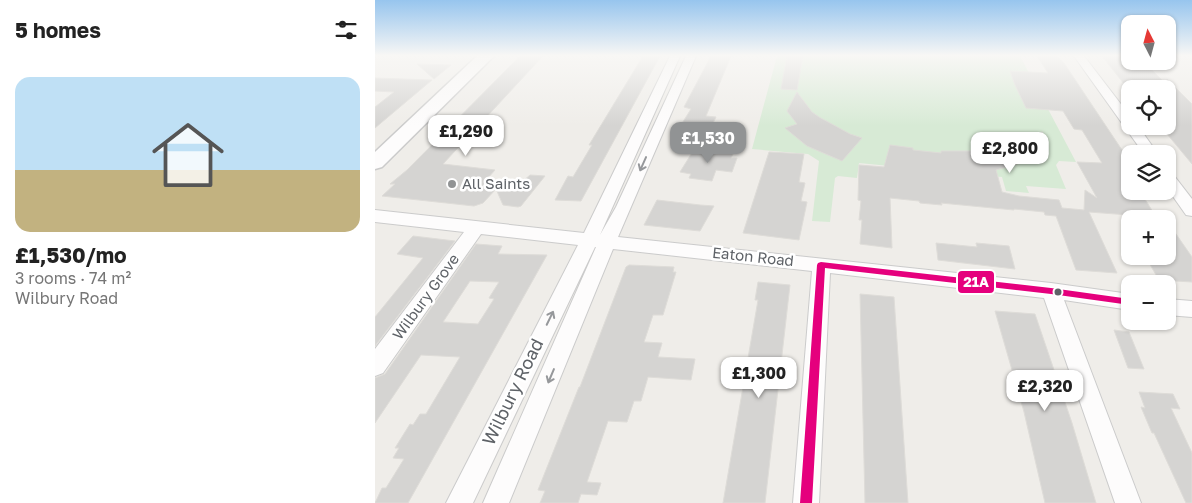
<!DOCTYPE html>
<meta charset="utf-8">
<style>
body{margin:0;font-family:"Golos Text",sans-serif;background:#f6f6f6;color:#222;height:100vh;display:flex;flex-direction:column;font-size:19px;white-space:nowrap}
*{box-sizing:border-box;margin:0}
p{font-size:16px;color:#767676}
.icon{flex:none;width:28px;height:28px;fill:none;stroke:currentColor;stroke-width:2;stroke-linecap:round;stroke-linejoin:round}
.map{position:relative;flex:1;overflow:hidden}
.panel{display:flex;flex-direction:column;background:#fff;width:375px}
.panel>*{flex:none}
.needle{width:32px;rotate:354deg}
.controls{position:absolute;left:746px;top:15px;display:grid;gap:10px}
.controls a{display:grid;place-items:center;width:55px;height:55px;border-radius:10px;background:#fff;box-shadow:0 1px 4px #0004;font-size:25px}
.price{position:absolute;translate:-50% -42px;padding:0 11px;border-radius:10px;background:#fff;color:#222;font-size:16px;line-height:32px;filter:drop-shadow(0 1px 2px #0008)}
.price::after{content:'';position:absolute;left:50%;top:30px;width:15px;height:11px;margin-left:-8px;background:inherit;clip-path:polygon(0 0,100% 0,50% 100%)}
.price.current{background:#919394;color:#fff}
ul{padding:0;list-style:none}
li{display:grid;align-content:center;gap:10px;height:265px;padding:0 15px}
li span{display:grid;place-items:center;height:155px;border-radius:15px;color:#555}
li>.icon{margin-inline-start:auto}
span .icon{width:90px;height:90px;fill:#fffc;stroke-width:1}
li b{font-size:21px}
h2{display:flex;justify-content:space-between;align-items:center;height:60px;padding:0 15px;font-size:21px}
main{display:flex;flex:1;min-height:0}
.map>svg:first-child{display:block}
</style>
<main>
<section class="panel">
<h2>5 homes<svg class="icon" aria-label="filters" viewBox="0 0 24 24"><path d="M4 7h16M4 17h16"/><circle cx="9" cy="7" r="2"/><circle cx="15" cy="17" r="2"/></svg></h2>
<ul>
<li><span style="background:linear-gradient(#bfe0f5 60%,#c2b280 0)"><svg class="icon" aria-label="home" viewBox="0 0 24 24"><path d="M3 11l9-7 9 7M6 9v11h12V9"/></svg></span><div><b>£1,530/mo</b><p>3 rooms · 74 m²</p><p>Wilbury Road</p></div></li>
</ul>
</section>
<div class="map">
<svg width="817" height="503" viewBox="0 0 817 503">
<rect width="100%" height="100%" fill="#efede9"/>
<polygon fill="#d7ead5" points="402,56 645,56 701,162 684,161 681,165 691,189 651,186 654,193 631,191 627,177 484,163 482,178 463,176 460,178 455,222 437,221 444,161 433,154 377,149"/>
<g fill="#d5d4d2" stroke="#dedcd8" fill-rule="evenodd">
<polygon points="145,56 168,56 68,164 120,170 112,179 147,182 155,175 170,176 146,206 143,207 128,205 121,189 108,203 99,206 7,196 20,184 15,184 32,170"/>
<polygon points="268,56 285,56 206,201 180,200 193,176 198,177 217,145 214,145"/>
<polygon points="336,56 356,56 331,116 341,117 335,129 322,129 350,146 301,140 310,125 306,125 316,109 309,107"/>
<polygon points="412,56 428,56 422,90 406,89"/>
<polygon points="662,56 682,56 689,63 755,162 755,191 765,191 781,217 714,212 742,273 701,270 681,216 670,215 669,212 639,209 639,210 566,203 567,205 545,203 544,201 515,198 517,248 485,244 487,220 484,220 486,201 483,200 484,165 509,167 515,145 538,148 538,150 566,153 566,151 596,151 668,132 653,146 662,153 654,155 659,159 621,170 627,192 644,196 684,200 687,208 709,210 710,190 722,198 702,162 727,163 707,130 699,129 688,111 651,108 640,85 635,71 673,73"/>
<polygon points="727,56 750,56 754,61 768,61 792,85 792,79 817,104 817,164 792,134 792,89 753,89"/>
<polygon points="42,64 76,65 59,79"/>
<polygon points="0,78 57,80 0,128 0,107 19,92 0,91"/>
<polygon points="422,92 437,112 444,117 475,134 487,138 467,161 432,146 410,128 422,124 412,111"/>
<polygon points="320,148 359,152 356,158 362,158 357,172 341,170 337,181 314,178 316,174 305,172"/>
<polygon points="394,152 429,154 424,182 430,183 426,201 432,202 424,240 368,233"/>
<polygon points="282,200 325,205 339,206 325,231 269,225"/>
<polygon points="792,221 817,257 817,282 784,280 770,256 792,256"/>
<polygon points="38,236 80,241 0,346 0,317 48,258 22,254"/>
<polygon points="561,243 602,247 601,243 634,246 640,269 563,260"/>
<path d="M101,244L127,246L123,254L172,255L33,503H0L7,488H11L29,459L18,458L24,448H20L35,424L38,425L45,414H51L85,357L46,355L0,423V378L10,374ZM95,281L124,282L114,298L119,299L103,324L68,322Z"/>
<polygon points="254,265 299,267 298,272 301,272 288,315 278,315 269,342 287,343 283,357 320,359 316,380 273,377 266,401 259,401 252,422 233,421 212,482 226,483 222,495 206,494 203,503 165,503 170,491 163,490 204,387 205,387 251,267"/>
<polygon points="383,282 415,285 390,503 348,503 383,300 380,300"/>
<polygon points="485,294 519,297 533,503 490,503"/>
<polygon points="620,311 660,314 697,423 721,503 670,503 649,412"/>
<polygon points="739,330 754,332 769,369 753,368"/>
<polygon points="764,392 798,394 805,409 796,408 817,453 817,503 811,503 779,433 777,433 766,407 770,408"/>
</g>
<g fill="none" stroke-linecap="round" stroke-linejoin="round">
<defs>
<g id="street">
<polygon points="295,56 305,56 225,235 241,207 311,56 321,56 243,237 676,283 755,294 755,310 689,300 766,503 740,503 669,298 455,273 444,503 418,503 437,271 238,249 134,503 108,503 221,247 220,247 98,503 71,503 203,245 106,234 8,373 0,376 0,349 89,232 0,222 0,210 209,233"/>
<polygon points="699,56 709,56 755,116 755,126 763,126 783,154 769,154"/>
<polygon points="792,171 797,173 817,199 817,216 811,215 792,188"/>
<polygon points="792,299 817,301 817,317 792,315"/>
</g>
<polygon id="secondary" points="102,56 119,56 7,167 0,169 0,152"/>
</defs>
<use href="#street" stroke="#cbcbcb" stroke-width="2"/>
<use href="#secondary" stroke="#cbcbcb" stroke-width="3"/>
<use href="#street" fill="#fdfcfc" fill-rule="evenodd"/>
<use href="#secondary" fill="#fdfcfc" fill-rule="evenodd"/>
<defs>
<polygon id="bus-1" points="446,262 676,288 755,299 755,305 676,294 450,268 437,503 425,503 442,265 443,263"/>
</defs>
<use href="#bus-1" stroke="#fff" stroke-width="3"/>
<use href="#bus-1" fill="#e5007d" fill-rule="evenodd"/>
</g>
<defs><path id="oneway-shaft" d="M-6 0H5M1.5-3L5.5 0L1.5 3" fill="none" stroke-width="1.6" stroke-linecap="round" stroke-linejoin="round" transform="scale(1.25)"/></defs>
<g stroke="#96989b">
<use href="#oneway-shaft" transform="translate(268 164) rotate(114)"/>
<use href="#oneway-shaft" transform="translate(175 318) rotate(-64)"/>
<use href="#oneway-shaft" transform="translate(176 376) rotate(113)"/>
</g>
<linearGradient id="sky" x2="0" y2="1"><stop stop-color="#97c5ee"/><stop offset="0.44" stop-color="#f8f7f5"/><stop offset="1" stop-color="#f8f7f5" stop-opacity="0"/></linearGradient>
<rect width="817" height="126" fill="url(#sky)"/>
<circle fill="#919394" stroke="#fff" stroke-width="2" cx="77" cy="184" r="5"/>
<circle fill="#5e6267" stroke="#fff" stroke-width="2" cx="683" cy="292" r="4.5"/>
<g text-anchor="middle" stroke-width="5" stroke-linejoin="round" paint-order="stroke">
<g font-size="15" fill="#5e6267" stroke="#fff" text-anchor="start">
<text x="87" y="189">All Saints</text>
</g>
<g font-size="15" fill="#5e6267" stroke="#fff">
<text transform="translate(378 257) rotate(6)" y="5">Eaton Road</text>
<text transform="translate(51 297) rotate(-54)" y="5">Wilbury Grove</text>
</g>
<g font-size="18" fill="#5e6267" stroke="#fff">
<text transform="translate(138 392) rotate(-64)" y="6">Wilbury Road</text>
</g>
</g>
<rect stroke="#fff" stroke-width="2" x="582" y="270" width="38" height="24" rx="5" fill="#e5007d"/>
<g font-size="14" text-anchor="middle" font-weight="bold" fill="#fff">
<text x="601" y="287">21A</text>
</g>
</svg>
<div class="controls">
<a><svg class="needle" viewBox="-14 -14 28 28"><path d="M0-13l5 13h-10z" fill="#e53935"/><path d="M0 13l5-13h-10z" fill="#767676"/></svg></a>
<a><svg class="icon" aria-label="locate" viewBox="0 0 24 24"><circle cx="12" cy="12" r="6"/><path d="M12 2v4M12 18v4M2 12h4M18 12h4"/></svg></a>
<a><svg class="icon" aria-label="layers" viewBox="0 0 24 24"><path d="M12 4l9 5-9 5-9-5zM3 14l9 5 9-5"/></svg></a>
<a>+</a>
<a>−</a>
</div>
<b class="price" style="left:91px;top:157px">£1,290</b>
<b class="price current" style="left:333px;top:164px">£1,530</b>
<b class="price" style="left:635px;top:174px">£2,800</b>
<b class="price" style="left:384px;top:399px">£1,300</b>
<b class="price" style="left:670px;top:412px">£2,320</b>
</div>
</main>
